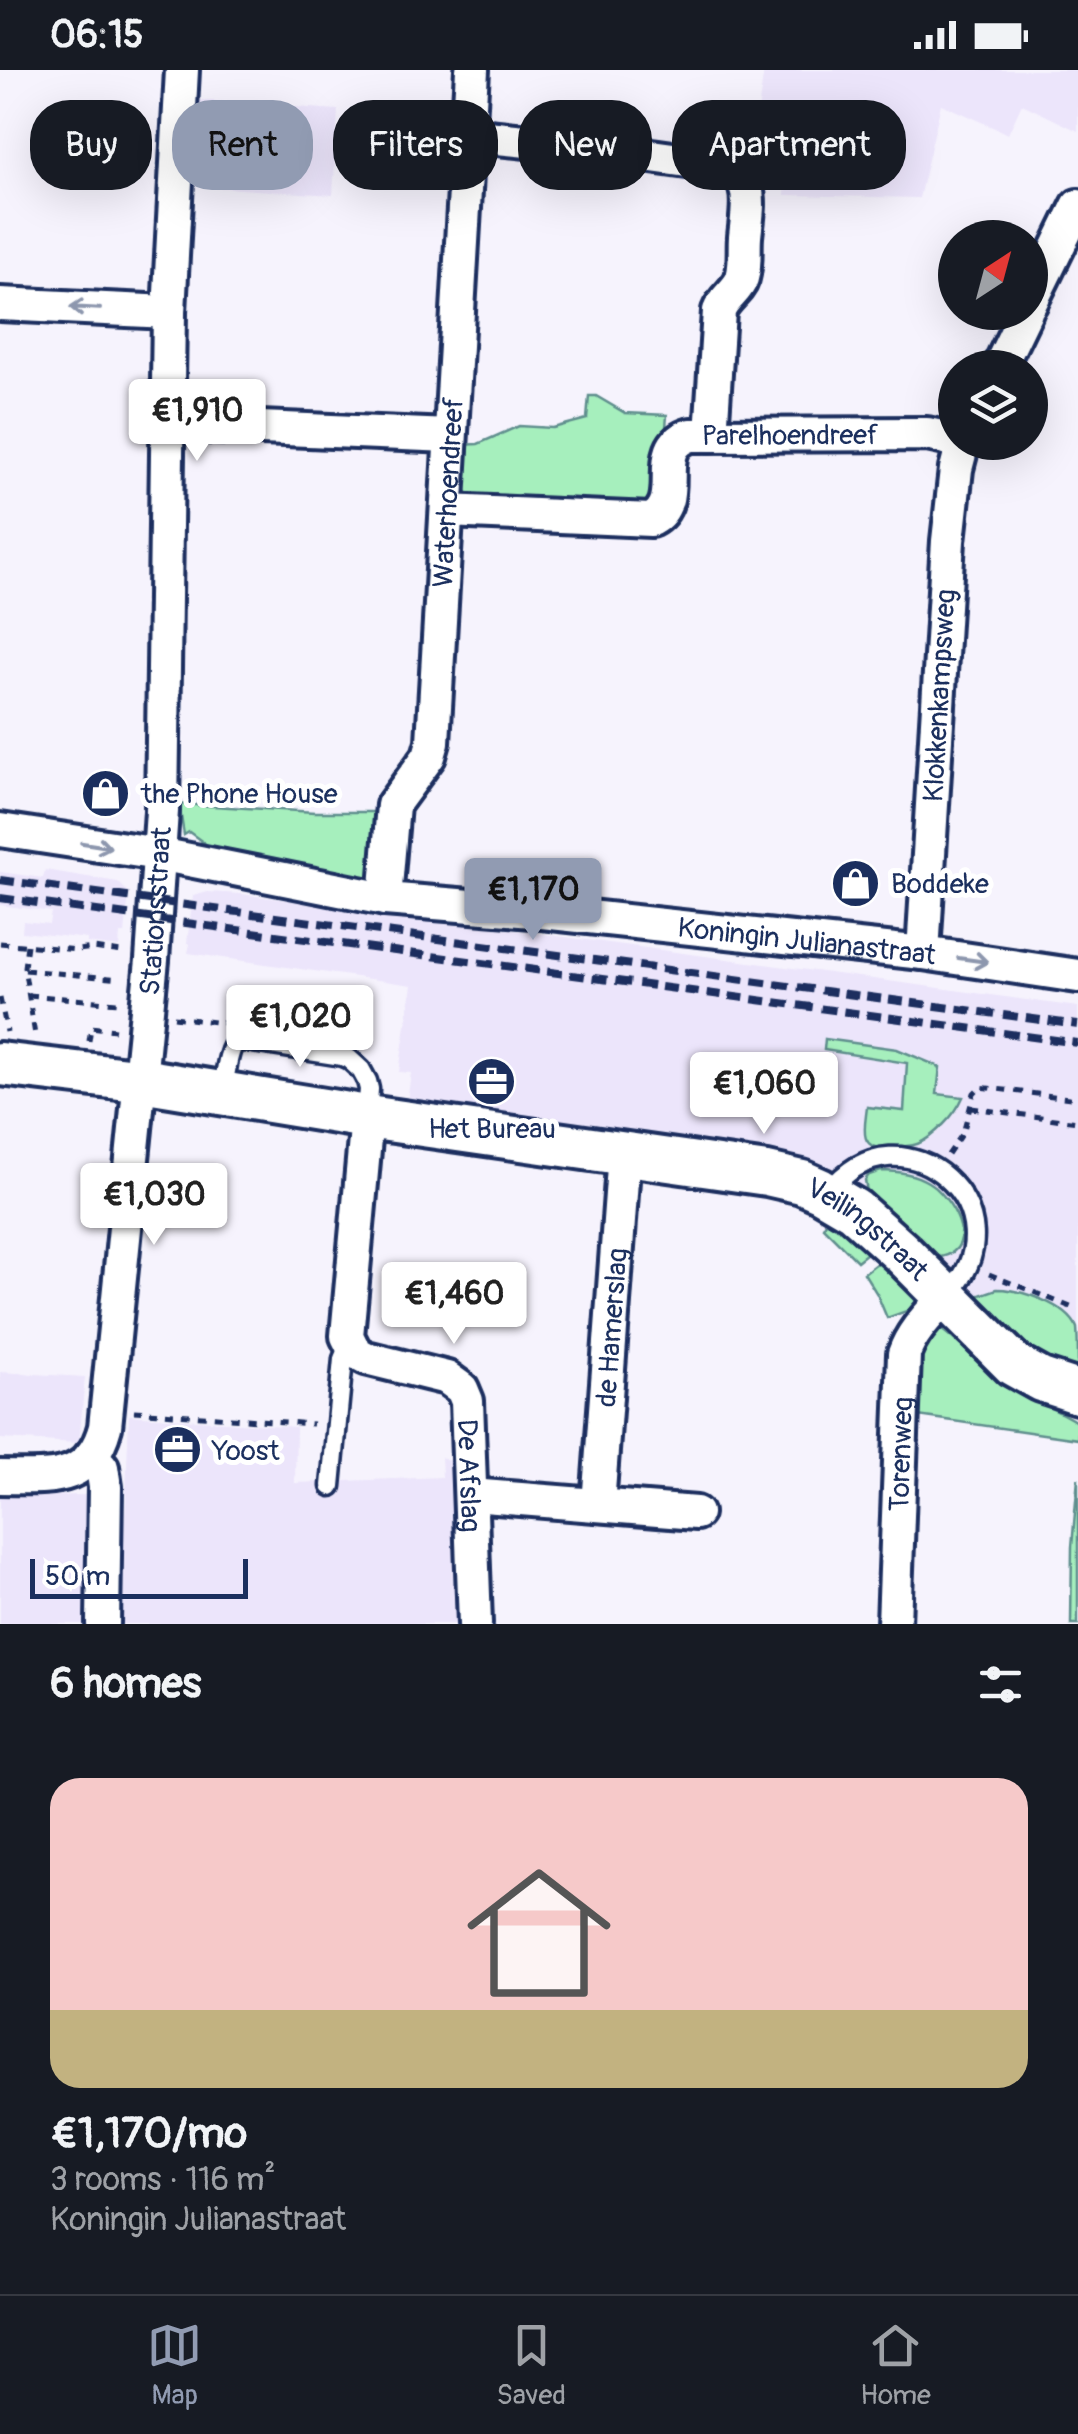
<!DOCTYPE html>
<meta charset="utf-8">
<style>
body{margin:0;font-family:Pangolin,sans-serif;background:#20242c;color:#f1f3f6;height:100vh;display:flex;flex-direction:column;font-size:38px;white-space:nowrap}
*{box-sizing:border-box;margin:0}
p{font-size:32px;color:#9ea1a6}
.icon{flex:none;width:55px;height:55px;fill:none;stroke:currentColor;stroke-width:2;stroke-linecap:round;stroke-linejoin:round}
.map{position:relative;height:1554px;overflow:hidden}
.drawer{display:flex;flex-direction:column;background:#171b24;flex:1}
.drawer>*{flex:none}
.banner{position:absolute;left:30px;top:30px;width:1020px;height:90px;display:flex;gap:20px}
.needle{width:65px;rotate:36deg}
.tools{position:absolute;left:938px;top:150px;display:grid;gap:20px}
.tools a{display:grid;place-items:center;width:110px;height:110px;border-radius:50%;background:#171b24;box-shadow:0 10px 40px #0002;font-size:50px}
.scale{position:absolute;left:30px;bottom:25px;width:218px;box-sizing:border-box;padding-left:10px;border:5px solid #1b2f5e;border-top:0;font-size:28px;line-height:35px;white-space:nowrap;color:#1b2f5e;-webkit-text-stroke:8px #fff;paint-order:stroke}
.price{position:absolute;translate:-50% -85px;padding:0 22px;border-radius:10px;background:#fff;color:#222;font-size:32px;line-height:65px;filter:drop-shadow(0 2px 5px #0008)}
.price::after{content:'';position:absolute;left:50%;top:60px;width:30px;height:22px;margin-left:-15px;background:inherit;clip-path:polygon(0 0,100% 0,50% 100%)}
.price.active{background:#919bb2;color:#111}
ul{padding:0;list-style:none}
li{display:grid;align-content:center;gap:20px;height:530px;padding:0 50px}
li span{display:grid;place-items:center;height:310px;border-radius:30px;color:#555}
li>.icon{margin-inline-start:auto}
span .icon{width:180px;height:180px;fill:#fffc;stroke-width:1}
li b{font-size:42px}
h2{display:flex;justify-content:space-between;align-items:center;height:120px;padding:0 50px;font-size:42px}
.pill{padding:0 35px;border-radius:40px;background:#171b24;box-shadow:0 10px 40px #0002;font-size:35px;line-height:90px}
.pill.active{background:#919bb2;color:#111}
.status{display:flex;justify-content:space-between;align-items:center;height:70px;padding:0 50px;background:#171b24;direction:ltr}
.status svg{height:28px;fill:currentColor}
.tab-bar{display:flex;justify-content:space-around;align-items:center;height:140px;border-top:2px solid #363941;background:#171b24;font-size:28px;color:#9ea1a6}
.tab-bar a{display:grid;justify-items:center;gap:5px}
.tab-bar .active{color:#919bb2}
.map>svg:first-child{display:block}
</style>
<div class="status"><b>06:15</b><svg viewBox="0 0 49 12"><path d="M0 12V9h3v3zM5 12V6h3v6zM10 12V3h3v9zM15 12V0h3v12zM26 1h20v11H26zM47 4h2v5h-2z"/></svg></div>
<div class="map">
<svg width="1078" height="1554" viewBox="0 0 1078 1554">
<rect width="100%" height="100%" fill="#f6f3fd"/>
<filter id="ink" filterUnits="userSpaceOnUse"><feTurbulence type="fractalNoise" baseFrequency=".01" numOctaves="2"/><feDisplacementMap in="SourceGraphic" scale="20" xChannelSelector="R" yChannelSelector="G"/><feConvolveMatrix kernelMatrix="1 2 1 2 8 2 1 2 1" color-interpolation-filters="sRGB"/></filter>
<g filter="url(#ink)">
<g fill="#ece5fb" fill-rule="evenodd">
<polygon points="764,0 1078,0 1078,61 1022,34 1008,64 941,34 919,128 785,125 787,92 751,89"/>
<polygon points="199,30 338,40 333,125 195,116"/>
<polygon points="45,800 118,812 129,823 125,864 120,864 119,877 87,873 87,869 80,868 22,862 23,851 49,854 51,842 0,835 0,802 43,808"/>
<path d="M208,822L241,824L419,847L1078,937V1308L1051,1299L816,1096L781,1085L407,1032L411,1003L399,1002L412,915L188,883L190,874L187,873L193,826ZM825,969L940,998L937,1024L963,1028L961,1032L951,1048L945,1051L937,1063L922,1074L910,1077L872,1078L867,1074V1037L904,1042L907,993L824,981Z"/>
<polygon points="0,1302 85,1307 79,1373 0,1369"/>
<polygon points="129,1345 296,1357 295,1413 442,1407 441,1387 450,1391 453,1394 461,1554 0,1554 0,1426 96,1425 96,1447 125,1448"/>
</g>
<g fill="#a6efbd" stroke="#608f8e" stroke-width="2.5">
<path d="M589,326H596L625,343L667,345L666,358C647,378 660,411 647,435L474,429C456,417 461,395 461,375L478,374L519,356L553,358L587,349Z"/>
<polygon points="179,734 315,742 374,742 370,808 207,775 189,762 184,765"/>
<path d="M825,969L897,979L940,997L937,1024L963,1027C958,1039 952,1046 944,1054C922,1076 916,1077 885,1077L884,1079C858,1077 865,1057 867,1037L904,1041L907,993L824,980Z"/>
<path d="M881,1101C898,1101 913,1103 928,1112C950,1125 983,1178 941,1187L934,1185L867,1122L865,1110L869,1105Z"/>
<polygon points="832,1142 876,1176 857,1191 823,1157"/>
<polygon points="886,1186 924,1224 915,1238 887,1248 877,1224 864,1203"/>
<path d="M997,1219C1020,1219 1068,1235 1077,1258C1078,1269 1078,1295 1078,1308L1037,1292L974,1227Z"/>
<path d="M938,1257C961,1273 978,1294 1000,1311C1023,1329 1053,1336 1078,1353V1369L911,1345L913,1289Z"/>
<polygon points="1078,1408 1078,1554 1071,1554 1072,1477"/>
</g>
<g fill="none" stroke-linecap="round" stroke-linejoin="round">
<defs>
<g id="service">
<path d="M222,1023C225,1012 227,978 237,972C240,971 243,971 246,971L342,986L349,989L361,1000L367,1011L369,1019L367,1047"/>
<path d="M828,1123C902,1026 1032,1145 945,1227"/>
<polyline points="331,1416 343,1289 346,1282 352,1276"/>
</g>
<g id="minor">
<path d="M468,65L594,78L716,95C757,103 748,135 745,167C744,179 746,195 742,208C738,221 724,227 719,241L711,365"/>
<polyline points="0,234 169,242"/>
<polyline points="1030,234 1078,136"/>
<polyline points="999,298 1026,242"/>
<polyline points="166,354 450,366"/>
<path id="s1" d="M447,441L651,450C688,430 648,377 691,365L927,364L955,370"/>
<path id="s2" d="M0,760L159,784L385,829L533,841L923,883L1078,906"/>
<path id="s3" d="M385,829L393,735L429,686L433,672L472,0"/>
<path id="s4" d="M923,883L948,471L956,399L963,372"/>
<path id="s5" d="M367,1047L347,1266L355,1282L366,1288L447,1308L462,1319L467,1331L475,1554"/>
<polyline points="91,1386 102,1397 105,1417 103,1554"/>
<path id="s6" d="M0,1407C48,1407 90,1414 105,1357L152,890L162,741L169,242L182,0"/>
<polyline points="471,1425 696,1443"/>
<path id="s7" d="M598,1435L624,1083"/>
<path id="s8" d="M894,1554L904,1284C912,1261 929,1245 945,1227"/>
</g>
<g id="tertiary">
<path id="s9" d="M0,994L153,1012L367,1047L767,1104L802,1112L820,1120L854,1140L902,1183L1014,1295L1041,1310L1078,1322"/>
</g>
</defs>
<use href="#service" stroke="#1b2f5e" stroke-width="25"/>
<use href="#minor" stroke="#1b2f5e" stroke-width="40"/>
<use href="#tertiary" stroke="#1b2f5e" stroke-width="50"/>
<g stroke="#1b2f5e" stroke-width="5" stroke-dasharray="8 8" stroke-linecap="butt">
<polyline points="0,873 78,880 93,878 122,882"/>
<polyline points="27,875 24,897 35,965"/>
<polyline points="25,900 120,909"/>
<polyline points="29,925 118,933"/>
<polyline points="0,928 7,962"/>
<polyline points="174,947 223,953"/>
<polyline points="89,971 91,957 115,960"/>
<polyline points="971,1038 1078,1052"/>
<polyline points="948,1085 963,1063 974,1023 980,1017 1078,1029"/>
<polyline points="989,1204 1078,1240"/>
<polyline points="134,1341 313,1354"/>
</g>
<use href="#service" stroke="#fff" stroke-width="18"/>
<use href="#minor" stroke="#fff" stroke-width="32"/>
<use href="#tertiary" stroke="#fff" stroke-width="42"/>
<g stroke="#1b2f5e" stroke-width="8" stroke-dasharray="15 8" stroke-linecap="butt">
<polyline points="0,810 1078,955"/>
<polyline points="0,828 1078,973"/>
</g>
</g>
<defs><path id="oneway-shaft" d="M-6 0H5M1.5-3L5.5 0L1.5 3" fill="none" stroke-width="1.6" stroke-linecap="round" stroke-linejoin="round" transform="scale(2.5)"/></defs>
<g stroke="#8d97ae">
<use href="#oneway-shaft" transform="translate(85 238) rotate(-177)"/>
<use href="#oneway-shaft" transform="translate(96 775) rotate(9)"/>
<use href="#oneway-shaft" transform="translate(973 890) rotate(8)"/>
</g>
</g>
<defs>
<symbol id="shop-disc" viewBox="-11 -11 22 22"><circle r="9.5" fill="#1b2f5e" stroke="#fff"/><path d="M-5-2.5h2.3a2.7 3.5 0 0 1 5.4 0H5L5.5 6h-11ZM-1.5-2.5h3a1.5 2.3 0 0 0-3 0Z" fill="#fff"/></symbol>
<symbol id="office-disc" viewBox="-11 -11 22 22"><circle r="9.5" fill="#1b2f5e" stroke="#fff"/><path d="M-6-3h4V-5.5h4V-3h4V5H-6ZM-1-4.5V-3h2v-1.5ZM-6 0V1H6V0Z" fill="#fff"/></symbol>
</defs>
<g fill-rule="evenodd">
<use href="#shop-disc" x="78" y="696" width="55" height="55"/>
<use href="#shop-disc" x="828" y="786" width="55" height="55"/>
<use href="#office-disc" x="464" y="984" width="55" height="55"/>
<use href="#office-disc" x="150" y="1352" width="55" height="55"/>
</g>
<g text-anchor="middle" stroke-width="10" stroke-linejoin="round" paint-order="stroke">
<g font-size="28" fill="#1b2f5e" stroke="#fff">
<text dy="10" stroke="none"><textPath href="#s1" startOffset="405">Parelhoendreef</textPath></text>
<text dy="10" stroke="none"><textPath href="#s3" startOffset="420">Waterhoendreef</textPath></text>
<text dy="10" stroke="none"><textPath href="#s4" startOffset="258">Klokkenkampsweg</textPath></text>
<text dy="10" stroke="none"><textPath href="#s6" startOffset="648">Stationsstraat</textPath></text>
<text dy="10" stroke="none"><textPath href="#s2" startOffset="815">Koningin Julianastraat</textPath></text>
<text dy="10" stroke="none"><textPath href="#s9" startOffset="892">Veilingstraat</textPath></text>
<text dy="10" stroke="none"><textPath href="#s7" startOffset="178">de Hamerslag</textPath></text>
<text dy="10" stroke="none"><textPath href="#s8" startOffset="170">Torenweg</textPath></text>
<text dy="10" stroke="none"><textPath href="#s5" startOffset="440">De Afslag</textPath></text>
</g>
<g font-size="28" fill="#1b2f5e" stroke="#fff" text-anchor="start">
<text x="141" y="733">the Phone House</text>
<text x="891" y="823">Boddeke</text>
<text x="492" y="1068" text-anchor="middle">Het Bureau</text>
<text x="212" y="1390">Yoost</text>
</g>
</g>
</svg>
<div class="tools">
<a><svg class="needle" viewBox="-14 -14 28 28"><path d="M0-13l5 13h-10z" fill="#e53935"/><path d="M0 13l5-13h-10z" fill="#9ea1a6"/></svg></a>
<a><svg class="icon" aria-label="layers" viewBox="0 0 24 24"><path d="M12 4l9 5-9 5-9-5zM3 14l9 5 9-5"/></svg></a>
</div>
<div class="scale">50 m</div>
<b class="price" style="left:197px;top:394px">€1,910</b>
<b class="price active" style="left:533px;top:873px">€1,170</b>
<b class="price" style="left:300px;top:1000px">€1,020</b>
<b class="price" style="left:764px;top:1067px">€1,060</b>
<b class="price" style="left:154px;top:1178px">€1,030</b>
<b class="price" style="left:454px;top:1277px">€1,460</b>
<div class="banner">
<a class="pill">Buy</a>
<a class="pill active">Rent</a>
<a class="pill">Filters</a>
<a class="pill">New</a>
<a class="pill">Apartment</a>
</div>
</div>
<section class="drawer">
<h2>6 homes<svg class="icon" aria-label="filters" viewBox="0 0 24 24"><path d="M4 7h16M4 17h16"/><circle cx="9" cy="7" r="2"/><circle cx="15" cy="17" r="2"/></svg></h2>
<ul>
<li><span style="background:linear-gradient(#f6c9c9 75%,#c2b280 0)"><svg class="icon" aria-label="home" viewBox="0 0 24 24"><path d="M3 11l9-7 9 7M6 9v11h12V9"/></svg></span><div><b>€1,170/mo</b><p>3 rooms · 116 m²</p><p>Koningin Julianastraat</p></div></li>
</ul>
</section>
<nav class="tab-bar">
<a class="active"><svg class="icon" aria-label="map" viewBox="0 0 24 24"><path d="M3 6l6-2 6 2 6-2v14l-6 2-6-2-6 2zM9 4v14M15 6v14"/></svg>Map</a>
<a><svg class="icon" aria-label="saved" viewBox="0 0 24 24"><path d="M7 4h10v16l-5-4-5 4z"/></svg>Saved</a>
<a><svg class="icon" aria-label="home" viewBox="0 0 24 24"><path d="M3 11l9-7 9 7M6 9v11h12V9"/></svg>Home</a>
</nav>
